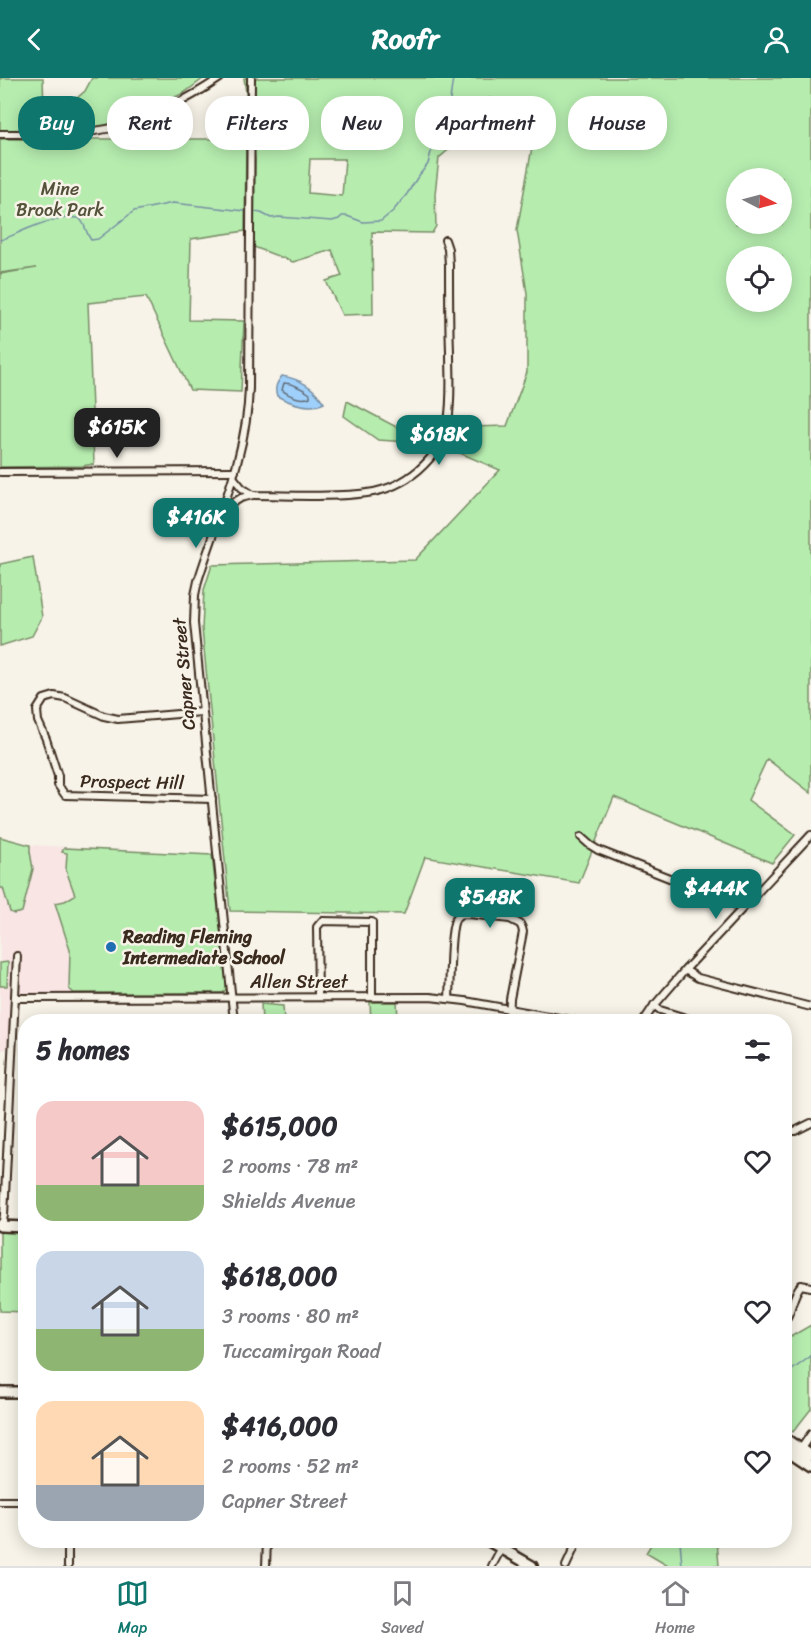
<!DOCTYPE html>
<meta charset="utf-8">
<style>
body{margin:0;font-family:Sriracha,sans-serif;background:#f7f7f7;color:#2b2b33;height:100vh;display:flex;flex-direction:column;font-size:22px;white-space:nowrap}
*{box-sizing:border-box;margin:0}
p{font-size:20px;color:#7c7c81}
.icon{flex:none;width:33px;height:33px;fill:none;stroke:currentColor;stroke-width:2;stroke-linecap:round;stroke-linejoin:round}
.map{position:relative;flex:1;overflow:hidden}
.details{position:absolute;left:18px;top:936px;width:774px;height:534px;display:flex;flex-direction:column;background:#fff;border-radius:24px;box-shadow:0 3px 15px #0003}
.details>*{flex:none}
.hud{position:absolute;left:18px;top:18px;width:776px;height:54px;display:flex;gap:12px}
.needle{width:39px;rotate:96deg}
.fabs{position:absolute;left:726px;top:90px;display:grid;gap:12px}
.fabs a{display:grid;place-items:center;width:66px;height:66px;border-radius:50%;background:#fff;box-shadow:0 3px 15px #0003;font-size:30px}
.price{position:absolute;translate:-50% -51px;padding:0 14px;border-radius:12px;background:#0f766e;color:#fff;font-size:20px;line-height:39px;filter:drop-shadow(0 2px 3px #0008)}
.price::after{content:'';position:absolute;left:50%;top:36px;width:18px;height:14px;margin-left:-9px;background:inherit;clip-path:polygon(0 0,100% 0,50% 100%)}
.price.active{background:#222;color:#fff}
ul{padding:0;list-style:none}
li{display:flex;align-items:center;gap:18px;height:150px;padding:0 18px}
li span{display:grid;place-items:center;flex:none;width:168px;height:120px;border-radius:18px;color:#555}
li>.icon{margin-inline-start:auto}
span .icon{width:72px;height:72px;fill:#fffc;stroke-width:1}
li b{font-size:26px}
h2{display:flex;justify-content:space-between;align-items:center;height:72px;padding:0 18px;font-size:26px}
.chip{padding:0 21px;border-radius:24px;background:#fff;box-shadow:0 3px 15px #0003;font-size:21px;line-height:54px}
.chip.active{background:#0f766e;color:#fff}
header{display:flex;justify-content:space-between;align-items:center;height:78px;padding:0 18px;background:#0f766e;color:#fff;font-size:27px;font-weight:800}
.menu{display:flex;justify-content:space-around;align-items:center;height:84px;border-top:2px solid #e1e1e2;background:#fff;font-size:16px;color:#7c7c81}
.menu a{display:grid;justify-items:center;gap:3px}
.menu .active{color:#0f766e}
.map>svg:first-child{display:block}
</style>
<header><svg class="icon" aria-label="back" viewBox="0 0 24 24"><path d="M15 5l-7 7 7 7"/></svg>Roofr<svg class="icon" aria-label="person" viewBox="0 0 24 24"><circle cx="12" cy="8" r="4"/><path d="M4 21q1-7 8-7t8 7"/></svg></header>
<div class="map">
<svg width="811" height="1488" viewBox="0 0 811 1488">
<rect width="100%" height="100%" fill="#f7f3e8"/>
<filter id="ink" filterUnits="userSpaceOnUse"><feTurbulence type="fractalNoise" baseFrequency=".0167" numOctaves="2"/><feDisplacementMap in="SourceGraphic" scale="12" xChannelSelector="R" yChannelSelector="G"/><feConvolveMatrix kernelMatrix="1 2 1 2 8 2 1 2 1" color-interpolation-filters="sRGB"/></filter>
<g filter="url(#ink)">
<polygon fill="#f8e5e4" points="30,767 212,777 227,910 225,913 223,915 13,915 12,969 0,973 0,810 33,791 30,774"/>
<g fill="#b6edaf" stroke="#788c66" stroke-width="1.5" fill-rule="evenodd">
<polygon points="0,0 43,0 44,31 63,32 85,13 92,0 204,0 184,15 105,51 0,53"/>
<path d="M244,0H811V715L767,681L748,722L795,757L772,785L614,719L579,805L425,779L404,836L230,833L202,551L204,512L212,487L415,482L500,392L439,366L378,362L344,338L347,323L400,351L507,348L527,294V215L517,152L533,64L522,47L490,20L473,31L453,68L439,80L435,116L436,148L432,155L372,154L373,236L342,237L326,203L342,198L332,172L293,184L254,169L255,82ZM310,81H345L342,118L308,115ZM736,100H782V146H736ZM736,178H782V224H736Z"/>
<polygon points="0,61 246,61 245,153 191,161 189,242 244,243 241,314 190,312 146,219 88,225 94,386 82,388 0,389 0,196 36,190 0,195"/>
<polygon points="33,479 42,539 32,558 0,568 0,486"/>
<polygon points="0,759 30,767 30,774 33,791 22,834 14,836 10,834 3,810 0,810"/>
<polygon points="64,770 212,777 227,910 223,915 74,915 69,911 70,872 55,825 65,823 75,817 66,792 67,775 62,774"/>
<polygon points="8,884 7,908 0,908 0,885"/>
<polygon points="370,924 397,924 398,940 404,943 371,943"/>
<polygon points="261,926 283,928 284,943 262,943"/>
<polygon points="0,1154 25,1155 25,1234 0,1233"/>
<polygon points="811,1247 811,1331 793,1354 785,1347 785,1262"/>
<polygon points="653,1463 717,1463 719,1488 668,1488 646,1475"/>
</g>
<path fill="#9ed0fb" stroke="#768ea3" stroke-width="1.5" d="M282,298C301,301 314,309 324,325C310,332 290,325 277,318C274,309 277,305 282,298Z"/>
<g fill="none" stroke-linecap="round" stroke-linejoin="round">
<path stroke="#636c76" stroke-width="1.5" d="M284,305C293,305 303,311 310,316V319C302,323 289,318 282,312Z"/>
<g stroke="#768ea3" stroke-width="1.5">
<polyline points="255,134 261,135 271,140 279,139 332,143 339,141 342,138 347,138 363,144 381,143 393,133 407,116 417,100 428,86 436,54 449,29 453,0"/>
<path d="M0,162C11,159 21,153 32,149C47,143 63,139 79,140C86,146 85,154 91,162L98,161L134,133L173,125L245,133"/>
<polyline points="784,1298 811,1278"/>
<polyline points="680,1462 682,1488"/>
</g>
<defs>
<g id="street">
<path d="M0,56C40,56 82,58 120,48C157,38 189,21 220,0"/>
<polyline points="0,394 235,393"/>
<path d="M233,399L242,410L253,417C289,417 332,420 367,415C405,410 440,382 448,343C452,321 450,297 450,274C449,245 449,216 449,187L448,171L445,162"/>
<polyline points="223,431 241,420 253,417"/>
<polyline points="202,634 118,641 104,638 65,620 54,618 44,621 37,632 38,643 46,661 58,698 58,707 65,717 212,721"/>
<polyline points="581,759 590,767 598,772 743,829"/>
<polyline points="685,892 698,900 811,929"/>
<polyline points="318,919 317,849 322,843 372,844 372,919"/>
<polyline points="15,920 430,919 465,923 581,944"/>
<path d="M449,921C450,906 449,851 456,840C459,836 463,836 469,836L510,841L520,846L522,850L523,854L510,921L509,944"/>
<polyline points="654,927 660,932 699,944"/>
<path d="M234,944L194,545L195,517L198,503C218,439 247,378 249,310L251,0"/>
<polyline points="643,944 653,929 685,892 811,757"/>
<polyline points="784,1053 795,1053 811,1045"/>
<polyline points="0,1146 3,1143 4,1137 17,878"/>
<path d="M784,1244C793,1233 791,1219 801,1207L811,1209"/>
<polyline points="800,1372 811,1356"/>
<polyline points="0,1423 26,1423"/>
<polyline points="68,1488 68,1462"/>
<polyline points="266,1488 267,1462"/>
<polyline points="492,1488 501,1471"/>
<polyline points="566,1488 578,1462"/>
</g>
<g id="secondary">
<polyline points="0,1148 26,1149"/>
<polyline points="0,1314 26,1314"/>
<polyline points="784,1360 811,1378"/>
<polyline points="784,1370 811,1388"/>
<polyline points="487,1462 532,1488"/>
</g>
</defs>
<use href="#street" stroke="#3b2a1e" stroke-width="10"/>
<use href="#secondary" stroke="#3b2a1e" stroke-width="14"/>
<use href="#street" stroke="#f7f3e8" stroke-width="6"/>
<use href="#secondary" stroke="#f7f3e8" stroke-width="9"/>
</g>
</g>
<circle fill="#1f6fb2" stroke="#f7f3e8" stroke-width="2" cx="111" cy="869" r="6"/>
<g text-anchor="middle" stroke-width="5" stroke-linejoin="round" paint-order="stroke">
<g font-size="18" fill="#54513b" stroke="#f7f3e8">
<text x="60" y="117">Mine<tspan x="60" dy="21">Brook Park</tspan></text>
</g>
<g font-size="18" fill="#3b2a1e" stroke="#f7f3e8">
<text transform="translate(184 596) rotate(-95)" y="6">Capner Street</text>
<text transform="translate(132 704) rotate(1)" y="6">Prospect Hill</text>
<text x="299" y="910">Allen Street</text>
</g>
<g font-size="18" font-weight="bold" fill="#3b2a1e" stroke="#f7f3e8" text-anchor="start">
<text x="123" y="865">Reading Fleming<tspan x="123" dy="21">Intermediate School</tspan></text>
</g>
</g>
</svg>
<div class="fabs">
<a><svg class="needle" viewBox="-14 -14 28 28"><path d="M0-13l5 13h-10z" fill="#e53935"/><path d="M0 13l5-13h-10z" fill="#7c7c81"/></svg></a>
<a><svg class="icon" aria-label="locate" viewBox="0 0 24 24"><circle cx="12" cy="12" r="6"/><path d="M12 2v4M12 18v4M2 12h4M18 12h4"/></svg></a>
</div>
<b class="price active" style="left:117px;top:381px">$615K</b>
<b class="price" style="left:439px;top:388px">$618K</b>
<b class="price" style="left:196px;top:471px">$416K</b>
<b class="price" style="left:716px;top:842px">$444K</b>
<b class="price" style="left:490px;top:851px">$548K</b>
<div class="hud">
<a class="chip active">Buy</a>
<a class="chip">Rent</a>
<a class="chip">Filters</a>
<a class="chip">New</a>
<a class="chip">Apartment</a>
<a class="chip">House</a>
</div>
<section class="details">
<h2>5 homes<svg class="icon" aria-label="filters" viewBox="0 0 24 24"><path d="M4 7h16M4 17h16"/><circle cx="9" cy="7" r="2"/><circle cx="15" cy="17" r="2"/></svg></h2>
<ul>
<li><span style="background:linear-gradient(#f6c9c9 70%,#8fb573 0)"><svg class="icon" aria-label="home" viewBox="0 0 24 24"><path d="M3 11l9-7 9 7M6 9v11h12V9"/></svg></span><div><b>$615,000</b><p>2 rooms · 78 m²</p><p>Shields Avenue</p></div><svg class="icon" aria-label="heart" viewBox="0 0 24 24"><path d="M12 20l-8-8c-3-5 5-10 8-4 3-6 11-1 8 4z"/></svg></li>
<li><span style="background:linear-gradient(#c9d6e8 65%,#8fb573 0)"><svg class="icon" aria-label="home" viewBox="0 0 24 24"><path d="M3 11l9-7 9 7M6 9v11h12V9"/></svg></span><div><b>$618,000</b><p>3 rooms · 80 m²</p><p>Tuccamirgan Road</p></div><svg class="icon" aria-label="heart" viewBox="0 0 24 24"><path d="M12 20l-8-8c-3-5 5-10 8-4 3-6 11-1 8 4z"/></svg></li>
<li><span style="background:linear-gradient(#ffd9b3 70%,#9aa5b1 0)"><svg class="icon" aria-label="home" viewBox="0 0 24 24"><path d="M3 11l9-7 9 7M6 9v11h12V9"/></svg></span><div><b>$416,000</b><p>2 rooms · 52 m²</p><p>Capner Street</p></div><svg class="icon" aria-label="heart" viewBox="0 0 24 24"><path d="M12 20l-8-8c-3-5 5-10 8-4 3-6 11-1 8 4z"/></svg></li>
</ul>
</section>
</div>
<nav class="menu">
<a class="active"><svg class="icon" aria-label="map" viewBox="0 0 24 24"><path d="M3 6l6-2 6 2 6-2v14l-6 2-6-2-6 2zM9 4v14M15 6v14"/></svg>Map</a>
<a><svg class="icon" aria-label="saved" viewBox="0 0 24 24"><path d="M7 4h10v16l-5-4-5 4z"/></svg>Saved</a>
<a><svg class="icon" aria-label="home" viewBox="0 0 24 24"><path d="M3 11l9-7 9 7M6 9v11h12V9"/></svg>Home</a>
</nav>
